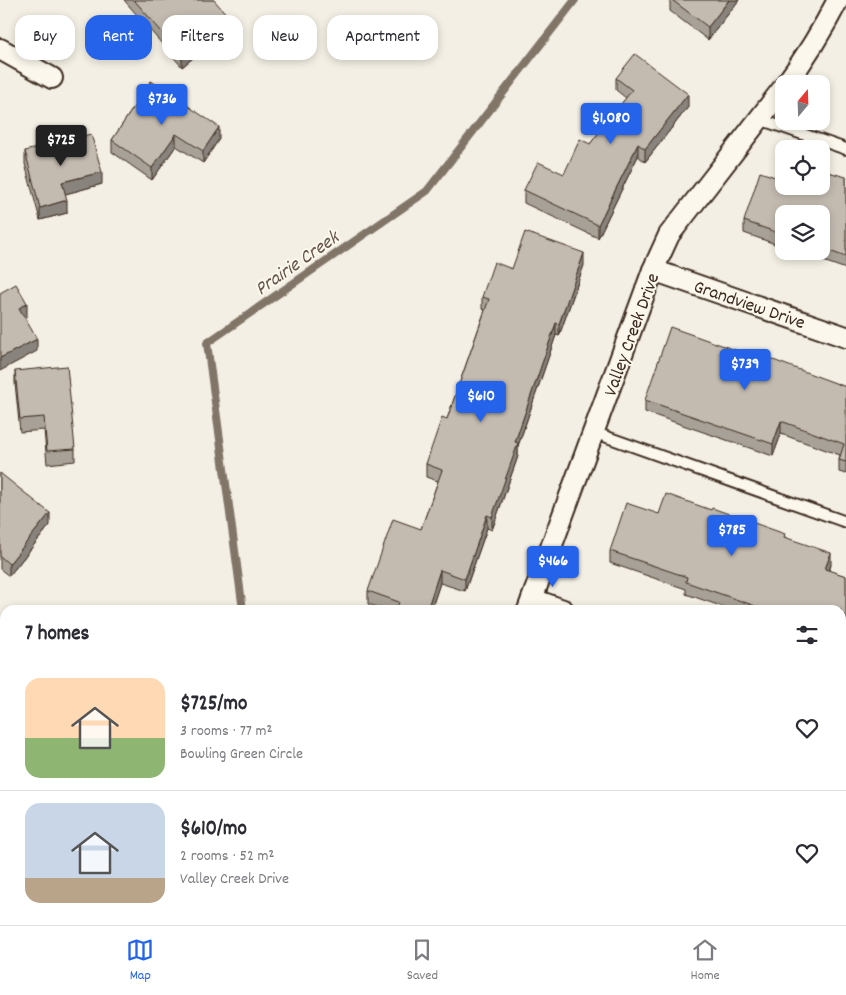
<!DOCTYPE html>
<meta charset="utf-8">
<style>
body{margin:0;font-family:Dekko,sans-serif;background:#f7f7f7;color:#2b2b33;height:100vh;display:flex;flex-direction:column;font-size:19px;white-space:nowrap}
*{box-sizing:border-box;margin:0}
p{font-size:16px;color:#7c7c81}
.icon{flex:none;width:28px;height:28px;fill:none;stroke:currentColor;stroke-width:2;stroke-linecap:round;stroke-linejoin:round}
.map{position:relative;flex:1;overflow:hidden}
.sheet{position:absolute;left:0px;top:605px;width:846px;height:320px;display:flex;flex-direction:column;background:#fff;border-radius:15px 15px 0 0;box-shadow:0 2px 8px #0003}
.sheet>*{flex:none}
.hud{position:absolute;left:15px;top:15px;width:500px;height:45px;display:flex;gap:10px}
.needle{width:32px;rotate:19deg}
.buttons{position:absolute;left:775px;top:75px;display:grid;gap:10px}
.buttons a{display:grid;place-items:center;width:55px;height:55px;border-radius:10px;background:#fff;box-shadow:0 2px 8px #0003;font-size:25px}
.price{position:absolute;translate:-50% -42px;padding:0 11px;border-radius:5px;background:#2563eb;color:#fff;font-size:16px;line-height:32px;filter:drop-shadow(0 1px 2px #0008)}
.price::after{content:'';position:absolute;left:50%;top:30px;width:15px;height:11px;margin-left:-8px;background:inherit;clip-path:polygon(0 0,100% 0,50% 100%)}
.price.selected{background:#222;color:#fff}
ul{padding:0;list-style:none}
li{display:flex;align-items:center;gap:15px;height:125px;padding:0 25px}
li+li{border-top:1px solid #e1e1e2}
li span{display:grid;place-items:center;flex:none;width:140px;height:100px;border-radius:15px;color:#555}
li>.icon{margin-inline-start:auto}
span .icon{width:60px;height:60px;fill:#fffc;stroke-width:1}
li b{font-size:21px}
h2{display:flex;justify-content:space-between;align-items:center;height:60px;padding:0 25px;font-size:21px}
.chip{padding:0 18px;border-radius:15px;background:#fff;box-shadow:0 2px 8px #0003;font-size:18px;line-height:45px}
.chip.selected{background:#2563eb;color:#fff}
.dock{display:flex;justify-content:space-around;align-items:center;height:70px;border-top:1px solid #e1e1e2;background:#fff;font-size:14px;color:#7c7c81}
.dock a{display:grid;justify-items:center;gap:2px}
.dock .selected{color:#2563eb}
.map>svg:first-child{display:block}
</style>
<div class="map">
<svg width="846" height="925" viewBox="0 0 846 925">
<rect width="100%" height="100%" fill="#f3efe4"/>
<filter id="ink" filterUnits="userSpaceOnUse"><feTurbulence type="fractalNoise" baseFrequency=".02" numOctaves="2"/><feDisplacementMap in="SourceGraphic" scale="10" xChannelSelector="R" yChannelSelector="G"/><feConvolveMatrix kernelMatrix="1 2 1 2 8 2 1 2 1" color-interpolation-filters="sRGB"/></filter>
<g filter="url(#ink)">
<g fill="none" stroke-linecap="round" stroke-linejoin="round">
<g stroke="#817468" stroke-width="8">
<polyline points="243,610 207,343 427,191 575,0"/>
<polyline points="164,920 165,925"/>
</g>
<defs>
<g id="lane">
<polyline points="759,119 846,149"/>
<polyline points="593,432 846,522"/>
<polyline points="841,901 846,903"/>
</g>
<g id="street">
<polyline points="0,49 52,78"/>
<path d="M786,84C806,57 823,29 838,0"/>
<polyline points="653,270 846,337"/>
<polyline points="532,599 563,610"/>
<polyline points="528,610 653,270 669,235 784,87"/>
<polyline points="841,708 846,710"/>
<polyline points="433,920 433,925"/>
</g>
</defs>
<use href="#lane" stroke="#3b2a1e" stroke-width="14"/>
<use href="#street" stroke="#3b2a1e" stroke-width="24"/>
<use href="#lane" stroke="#fbf7ec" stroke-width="10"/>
<use href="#street" stroke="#fbf7ec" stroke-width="20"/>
</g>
<g fill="#a8a197" stroke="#3b2a1e">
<polygon points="124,0 214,0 228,29 182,67"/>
<polygon points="670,0 739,0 708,40 670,11"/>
<polygon points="616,78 688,107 645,162 638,156 598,238 524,203 524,190 564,174 590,144 626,98 616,90"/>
<polygon points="151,81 219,139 203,163 176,146 152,180 112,152 112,140"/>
<polygon points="25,151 102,184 65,194 67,213 40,220 25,164"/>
<polygon points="846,177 846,269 795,251 821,251 821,214 784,214 784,247 744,233 744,221 812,190"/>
<polygon points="584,265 559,336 556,335 518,446 518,456 492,530 487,528 465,591 440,583 431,610 387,610 368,604 368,591 421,529 438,481 426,477 426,464 447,419 485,310 482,309 482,297 512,269"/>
<polygon points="764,360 846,387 846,474 839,472 839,460 840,455 781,434 773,456 645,412 645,400"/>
<polygon points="15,371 75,449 75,461 47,464 44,430 20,432 15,383"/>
<polygon points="0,473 50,525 9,576 0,569"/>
<polygon points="659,514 785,537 831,565 829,571 846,576 846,650 841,648 841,610 732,610 686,594 686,589 610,563 610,551"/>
<polygon points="841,767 846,769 846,843 841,842"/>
<polygon points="528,920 807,920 809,925 542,925"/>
</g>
<g fill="#88837b" stroke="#3b2a1e">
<polygon points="729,0 739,0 708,40 708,27"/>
<polygon points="228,16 228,29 182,67 182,55"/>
<polygon points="688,94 688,107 645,162 645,149"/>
<polygon points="219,127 219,139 203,163 203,151"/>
<polygon points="176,134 176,146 152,180 152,168"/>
<polygon points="638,144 638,156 598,238 598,225"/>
<polygon points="102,172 102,184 62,195 62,182"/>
<polygon points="67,200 67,213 40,220 40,208"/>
<polygon points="584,253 584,265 559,336 559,324"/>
<polygon points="27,303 27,316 19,320 19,308"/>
<polygon points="556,323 556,335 518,446 518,456 492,530 492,517 515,442"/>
<polygon points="37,339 37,351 0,371 0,358"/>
<polygon points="781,421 781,434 773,456 773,444"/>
<polygon points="50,513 50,525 9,576 9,564"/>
<polygon points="487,515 487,528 465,591 465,579"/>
<polygon points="831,553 831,565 825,582 825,569"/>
<polygon points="440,570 440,583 431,610 427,610"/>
</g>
<g fill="#c3bbb0" stroke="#3b2a1e">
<polygon points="134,0 214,0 228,16 182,55"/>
<polygon points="672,0 729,0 708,27"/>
<polygon points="635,54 688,94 645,149 638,144 598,225 524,190 538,162 564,174 580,139 590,144 632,90 616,78"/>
<polygon points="151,81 219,127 203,151 176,134 152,168 112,140"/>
<polygon points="91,134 102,172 62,182 67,200 40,208 25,151"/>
<polygon points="821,170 846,177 846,257 821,248 821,214 784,214 784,235 744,221 760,172 784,180 784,186 802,186 812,190 814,186 821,186"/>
<polygon points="525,232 584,253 559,324 556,323 515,442 518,443 492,517 487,515 465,579 440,570 427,610 396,610 399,602 368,591 393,519 421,529 442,470 426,464 442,417 447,419 489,299 482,297 494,262 512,269"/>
<polygon points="16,284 27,303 19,308 37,339 0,358 0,293"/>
<polygon points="670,327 764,360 765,357 846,387 846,462 839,460 844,444 781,421 773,444 645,400"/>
<polygon points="67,366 75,449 47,451 44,417 20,419 15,371"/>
<polygon points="0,473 50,513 9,564 0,556"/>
<polygon points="666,494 711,510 712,508 785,534 784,537 831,553 825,569 846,576 846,637 841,636 841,610 767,610 686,582 687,577 610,551 626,503 659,514"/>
<polygon points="841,767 846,769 846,831 841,829"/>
<polygon points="576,920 807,920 809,921 808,925 590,925"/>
</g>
</g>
<g text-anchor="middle" stroke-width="4" stroke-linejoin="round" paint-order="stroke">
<g font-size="19" fill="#3b2a1e" stroke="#fbf7ec">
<text transform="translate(750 303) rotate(19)" y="7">Grandview Drive</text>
<text transform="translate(630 334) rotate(-70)" y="7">Valley Creek Drive</text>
</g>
<g font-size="20" font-style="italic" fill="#645549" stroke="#fbf7ec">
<text transform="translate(296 262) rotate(-35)" y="7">Prairie Creek</text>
</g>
</g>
</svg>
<div class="buttons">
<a><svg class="needle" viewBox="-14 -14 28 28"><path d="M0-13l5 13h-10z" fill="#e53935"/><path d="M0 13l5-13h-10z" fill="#7c7c81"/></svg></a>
<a><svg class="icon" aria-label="locate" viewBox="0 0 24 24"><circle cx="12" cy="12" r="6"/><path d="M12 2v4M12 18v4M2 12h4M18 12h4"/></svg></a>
<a><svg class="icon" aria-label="layers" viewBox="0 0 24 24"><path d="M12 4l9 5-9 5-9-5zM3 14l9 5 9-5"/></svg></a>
</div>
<b class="price" style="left:162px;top:126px">$736</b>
<b class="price" style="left:611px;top:145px">$1,080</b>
<b class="price selected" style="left:61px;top:167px">$725</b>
<b class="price" style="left:745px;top:391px">$739</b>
<b class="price" style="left:481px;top:423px">$610</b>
<b class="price" style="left:732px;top:557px">$785</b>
<b class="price" style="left:553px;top:588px">$466</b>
<div class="hud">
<a class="chip">Buy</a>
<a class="chip selected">Rent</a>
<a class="chip">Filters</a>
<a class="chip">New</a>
<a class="chip">Apartment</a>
</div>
<section class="sheet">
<h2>7 homes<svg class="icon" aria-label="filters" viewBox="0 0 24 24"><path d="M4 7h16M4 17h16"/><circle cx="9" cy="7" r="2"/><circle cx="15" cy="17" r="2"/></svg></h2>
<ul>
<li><span style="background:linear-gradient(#ffd9b3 60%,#8fb573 0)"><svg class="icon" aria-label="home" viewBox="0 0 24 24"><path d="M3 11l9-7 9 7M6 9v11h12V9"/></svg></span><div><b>$725/mo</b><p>3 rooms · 77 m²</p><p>Bowling Green Circle</p></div><svg class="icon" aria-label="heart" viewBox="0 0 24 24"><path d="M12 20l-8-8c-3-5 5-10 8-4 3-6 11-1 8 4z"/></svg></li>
<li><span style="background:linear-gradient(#c9d6e8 75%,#b9a48a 0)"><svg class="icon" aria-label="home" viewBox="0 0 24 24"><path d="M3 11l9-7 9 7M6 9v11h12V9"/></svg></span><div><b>$610/mo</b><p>2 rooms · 52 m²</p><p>Valley Creek Drive</p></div><svg class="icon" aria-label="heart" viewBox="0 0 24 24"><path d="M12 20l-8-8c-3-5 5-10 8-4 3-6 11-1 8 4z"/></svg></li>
</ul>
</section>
</div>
<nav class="dock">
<a class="selected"><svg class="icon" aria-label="map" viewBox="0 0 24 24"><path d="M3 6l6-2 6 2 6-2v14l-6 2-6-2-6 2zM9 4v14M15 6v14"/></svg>Map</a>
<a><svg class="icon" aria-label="saved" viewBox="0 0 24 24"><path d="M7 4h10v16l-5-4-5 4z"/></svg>Saved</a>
<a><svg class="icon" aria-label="home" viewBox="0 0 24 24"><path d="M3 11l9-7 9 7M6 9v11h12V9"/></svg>Home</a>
</nav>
